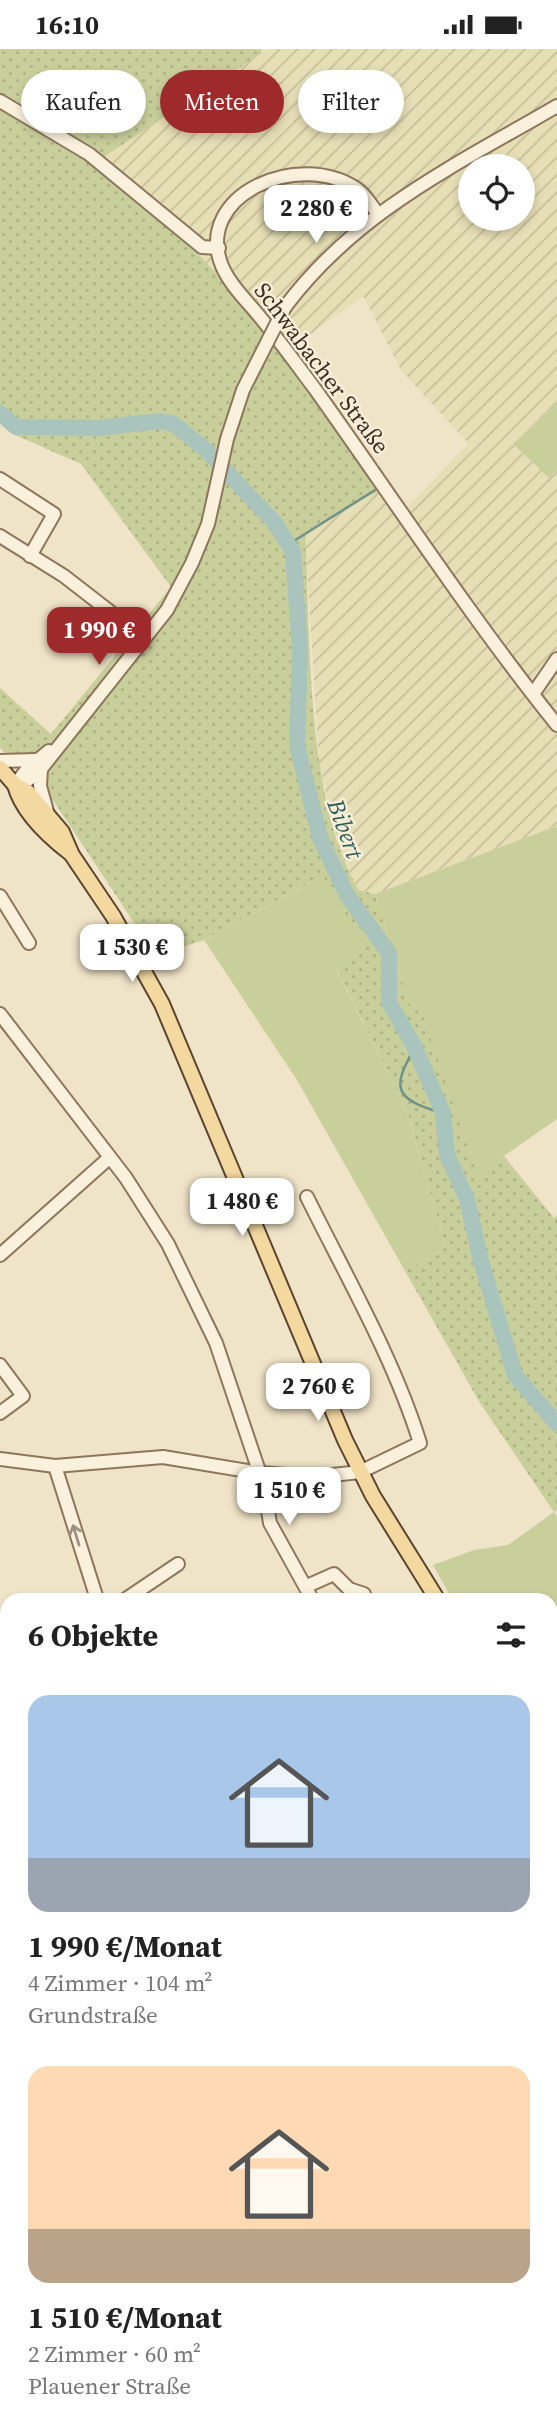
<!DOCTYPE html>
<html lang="de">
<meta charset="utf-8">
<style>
body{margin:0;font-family:"Source Serif 4",serif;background:#f2f2f2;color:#222;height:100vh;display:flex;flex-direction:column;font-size:26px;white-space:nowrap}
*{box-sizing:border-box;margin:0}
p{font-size:23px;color:#767676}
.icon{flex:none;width:38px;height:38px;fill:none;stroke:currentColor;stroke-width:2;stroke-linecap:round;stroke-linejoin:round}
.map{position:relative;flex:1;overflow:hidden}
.sheet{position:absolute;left:0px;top:1544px;width:558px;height:842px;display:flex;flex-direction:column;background:#fff;border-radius:21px 21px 0 0;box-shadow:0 4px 10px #0003}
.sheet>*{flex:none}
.top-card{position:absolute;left:21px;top:21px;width:516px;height:63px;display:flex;gap:14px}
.buttons{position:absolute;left:458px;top:105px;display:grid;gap:14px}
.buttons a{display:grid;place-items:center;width:77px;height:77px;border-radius:50%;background:#fff;box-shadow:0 4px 10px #0003;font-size:35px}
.price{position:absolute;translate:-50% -60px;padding:0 16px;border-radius:14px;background:#fff;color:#222;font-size:23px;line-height:46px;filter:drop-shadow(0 2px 4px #0008)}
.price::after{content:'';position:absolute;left:50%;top:42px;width:21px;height:16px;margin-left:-10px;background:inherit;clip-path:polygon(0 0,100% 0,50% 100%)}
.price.on{background:#9e2a2b;color:#fff}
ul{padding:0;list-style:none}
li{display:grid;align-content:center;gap:14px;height:371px;padding:0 28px}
li span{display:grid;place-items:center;height:217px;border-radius:21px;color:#555}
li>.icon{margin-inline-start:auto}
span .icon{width:126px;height:126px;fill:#fffc;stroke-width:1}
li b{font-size:30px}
h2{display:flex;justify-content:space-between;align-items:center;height:84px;padding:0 28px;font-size:30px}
.pill{padding:0 24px;border-radius:32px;background:#fff;box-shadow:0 4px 10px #0003;font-size:24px;line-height:63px}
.pill.on{background:#9e2a2b;color:#fff}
.status{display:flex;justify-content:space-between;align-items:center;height:49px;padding:0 35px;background:#fff;direction:ltr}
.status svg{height:19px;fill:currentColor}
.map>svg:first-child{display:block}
</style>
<div class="status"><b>16:10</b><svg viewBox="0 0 49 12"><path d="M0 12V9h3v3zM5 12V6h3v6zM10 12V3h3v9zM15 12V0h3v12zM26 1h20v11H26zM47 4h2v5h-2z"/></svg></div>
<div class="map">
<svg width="557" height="2385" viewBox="0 0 557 2385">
<defs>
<pattern id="farmland-furrows" width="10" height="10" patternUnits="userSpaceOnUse" patternTransform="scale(1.75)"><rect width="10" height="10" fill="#e6deb5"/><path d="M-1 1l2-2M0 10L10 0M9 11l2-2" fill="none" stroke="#c6bf9b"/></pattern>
<pattern id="grass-dots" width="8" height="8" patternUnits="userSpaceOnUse" patternTransform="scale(1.75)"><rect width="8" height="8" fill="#c9cf9b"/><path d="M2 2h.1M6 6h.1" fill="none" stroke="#aeb285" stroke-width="1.8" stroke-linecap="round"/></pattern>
<pattern id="park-tufts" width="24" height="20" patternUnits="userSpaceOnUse" patternTransform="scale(1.75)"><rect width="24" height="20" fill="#c9cf9b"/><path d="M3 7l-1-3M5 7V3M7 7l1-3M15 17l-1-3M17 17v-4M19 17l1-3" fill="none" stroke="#aeb285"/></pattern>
</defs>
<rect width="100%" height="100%" fill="#f0e4c8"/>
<path fill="url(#farmland-furrows)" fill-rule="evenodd" d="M268,0H557V355L513,395L549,429L557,421V777L375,845L359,841L343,815L319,714L305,482L380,441L400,466L468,394L401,321L363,247L286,303L95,113ZM471,117H523V170H471Z"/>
<path fill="url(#grass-dots)" d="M0,0H261L262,4L96,113L203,210L286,303L380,441L305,483C311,587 305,752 359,841L375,845L410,956L419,954L479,1130L504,1107L554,1169L557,1166V1461L554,1463L480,1354L405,1222L446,1198L407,1062L336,919L323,827L204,891L156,907L47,742L0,699V639L51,685L171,538L81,415L15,386L0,373Z"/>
<polygon fill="url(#park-tufts)" points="241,2378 331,2378 331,2379 322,2385 249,2385"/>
<g fill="#c9cf9b">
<polygon points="557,355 557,421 549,429 513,395"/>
<polygon points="557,777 557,1070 504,1107 479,1131 419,955 410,957 375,845"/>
<polygon points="323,827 363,895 336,920 407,1062 446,1198 405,1222 297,1031 204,891"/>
<polygon points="554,1463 557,1468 557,1730 551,1719 551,1550 452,1550 433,1516 474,1501 508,1496"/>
<polygon points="557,2290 557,2385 462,2385 460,2378 551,2378 551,2293"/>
</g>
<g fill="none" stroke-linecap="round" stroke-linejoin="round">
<g stroke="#6f938a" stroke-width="2.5">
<polyline points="289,495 375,441"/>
<path d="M415,999C389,1041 397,1051 443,1064"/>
</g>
<polyline stroke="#a9c4bc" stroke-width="16" points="0,364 16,378 99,379 160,372 174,375 206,401 275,474 293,503 300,601 297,696 320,789 347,846 389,904 389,953 415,999 443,1064 447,1106 467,1150 481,1212 515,1326 557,1375"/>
<defs>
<g id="minor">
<polyline points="0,52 89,105 202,198 219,199"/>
<path d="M377,164C371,156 366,146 357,140C299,100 193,146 222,217C230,236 247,252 260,268C279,291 297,316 315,340C395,452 471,569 557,676"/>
<path d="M285,258C357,162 456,116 557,57"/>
<polyline points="0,430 54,465 30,507"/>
<polyline points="0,487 64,527 144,589"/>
<polyline points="533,645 557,610"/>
<polyline points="0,712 36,711"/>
<polyline points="41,720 40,737 48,766"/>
<polyline points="15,736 27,732 41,720 167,561"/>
<polyline points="15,736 27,720 49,702"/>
<polyline points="0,847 29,894"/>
<polyline points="0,965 126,1129 168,1195 216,1294 264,1437 270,1474 312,1550"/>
<polyline points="0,1206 109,1109"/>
<polyline points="0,1316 23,1347 0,1364"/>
<path d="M0,1410L55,1417L163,1408L260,1424L314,1428L360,1423L420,1394C394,1310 346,1227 307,1148"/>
<polyline points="55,1417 97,1550"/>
<polyline points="307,1537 334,1525 349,1540 364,1545"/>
<polyline points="126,1550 178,1515"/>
<polyline points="0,1601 7,1602"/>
<polyline points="0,1757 7,1755"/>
<polyline points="0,1905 7,1903"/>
<polyline points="551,1930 557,1938"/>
<polyline points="0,1959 7,1978"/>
<polyline points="551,2038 557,2032"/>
<polyline points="551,2191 557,2203"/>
<polyline points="0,2202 7,2210"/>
<polyline points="224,2378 232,2385"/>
<polyline points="451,2378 452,2385"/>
<polyline points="16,2385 28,2378"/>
</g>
<g id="major">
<polyline points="0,719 15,736 28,743 62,783 72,806 113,867 162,955 345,1391 373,1447 437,1550"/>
<path d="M15,736C22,763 48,787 70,804"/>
<polyline points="551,1749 557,1760"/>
</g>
</defs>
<use href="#minor" stroke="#8d765c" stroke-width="16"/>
<use href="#major" stroke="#5b4430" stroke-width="18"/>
<use href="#minor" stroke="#faf1dc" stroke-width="12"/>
<use href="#major" stroke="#f3d9a0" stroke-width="14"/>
<defs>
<polyline id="minor-bridge" points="167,561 192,514 208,475 227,390 243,341 285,258"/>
</defs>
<use href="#minor-bridge" stroke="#8d765c" stroke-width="16" stroke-linecap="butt"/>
<use href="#minor-bridge" stroke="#faf1dc" stroke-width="12"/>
</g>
<defs><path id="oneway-shaft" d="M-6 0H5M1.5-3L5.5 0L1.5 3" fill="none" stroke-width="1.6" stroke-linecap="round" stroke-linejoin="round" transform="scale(1.75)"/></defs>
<use stroke="#9c907e" href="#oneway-shaft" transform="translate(76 1486) rotate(-107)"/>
<g text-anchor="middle" stroke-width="5" stroke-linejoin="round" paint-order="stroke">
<g font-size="23" fill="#3d2e20" stroke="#f7eed8">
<text transform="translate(322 319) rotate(53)" y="8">Schwabacher Straße</text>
</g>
<g font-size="24" font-style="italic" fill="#2f5d5a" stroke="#f7eed8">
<text transform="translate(345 780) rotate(70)" y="8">Bibert</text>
</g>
</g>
</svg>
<div class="buttons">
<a><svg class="icon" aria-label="locate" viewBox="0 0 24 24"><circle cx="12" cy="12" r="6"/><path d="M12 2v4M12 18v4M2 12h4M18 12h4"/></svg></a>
</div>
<b class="price" style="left:316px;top:196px">2 280 €</b>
<b class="price on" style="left:99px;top:618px">1 990 €</b>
<b class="price" style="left:132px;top:935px">1 530 €</b>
<b class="price" style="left:242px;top:1189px">1 480 €</b>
<b class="price" style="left:318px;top:1374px">2 760 €</b>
<b class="price" style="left:289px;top:1478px">1 510 €</b>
<div class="top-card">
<a class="pill">Kaufen</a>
<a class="pill on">Mieten</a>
<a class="pill">Filter</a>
</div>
<section class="sheet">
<h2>6 Objekte<svg class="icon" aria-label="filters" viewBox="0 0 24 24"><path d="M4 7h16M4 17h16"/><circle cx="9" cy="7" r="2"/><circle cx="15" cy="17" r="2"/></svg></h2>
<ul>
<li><span style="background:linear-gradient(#a9c7e8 75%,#9aa5b1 0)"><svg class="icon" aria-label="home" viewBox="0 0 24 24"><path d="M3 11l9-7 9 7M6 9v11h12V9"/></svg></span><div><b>1 990 €/Monat</b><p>4 Zimmer · 104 m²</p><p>Grundstraße</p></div></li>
<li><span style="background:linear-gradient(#ffd9b3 75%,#b9a48a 0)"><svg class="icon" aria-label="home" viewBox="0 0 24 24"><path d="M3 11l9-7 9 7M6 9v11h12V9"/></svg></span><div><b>1 510 €/Monat</b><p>2 Zimmer · 60 m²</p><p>Plauener Straße</p></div></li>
</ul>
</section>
</div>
